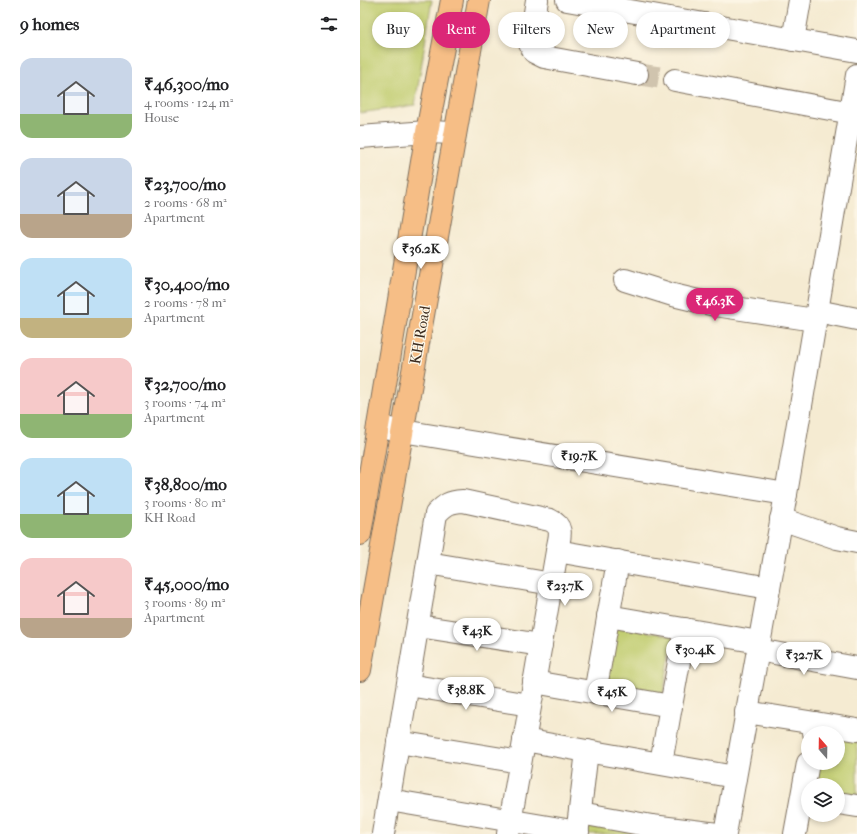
<!DOCTYPE html>
<meta charset="utf-8">
<style>
body{margin:0;font-family:"IM FELL French Canon",serif;background:#f6f6f6;color:#202124;height:100vh;display:flex;flex-direction:column;font-size:15px;white-space:nowrap}
*{box-sizing:border-box;margin:0}
p{font-size:13px;color:#757577}
.icon{flex:none;width:22px;height:22px;fill:none;stroke:currentColor;stroke-width:2;stroke-linecap:round;stroke-linejoin:round}
.map{position:relative;flex:1;overflow:hidden}
.details{display:flex;flex-direction:column;background:#fff;width:360px}
.details>*{flex:none}
.top-card{position:absolute;left:12px;top:12px;width:380px;height:36px;display:flex;gap:8px}
.needle{width:26px;rotate:340deg}
.controls{position:absolute;left:441px;top:726px;display:grid;gap:8px}
.controls a{display:grid;place-items:center;width:44px;height:44px;border-radius:50%;background:#fff;box-shadow:0 2px 6px #0003;font-size:20px}
.price{position:absolute;translate:-50% -34px;padding:0 9px;border-radius:14px;background:#fff;color:#222;font-size:13px;line-height:26px;filter:drop-shadow(0 1px 2px #0008)}
.price::after{content:'';position:absolute;left:50%;top:24px;width:12px;height:9px;margin-left:-6px;background:inherit;clip-path:polygon(0 0,100% 0,50% 100%)}
.price.selected{background:#db2777;color:#fff}
ul{padding:0;list-style:none}
li{display:flex;align-items:center;gap:12px;height:100px;padding:0 20px}
li span{display:grid;place-items:center;flex:none;width:112px;height:80px;border-radius:12px;color:#555}
li>.icon{margin-inline-start:auto}
span .icon{width:48px;height:48px;fill:#fffc;stroke-width:1}
li b{font-size:17px}
h2{display:flex;justify-content:space-between;align-items:center;height:48px;padding:0 20px;font-size:17px}
.chip{padding:0 14px;border-radius:18px;background:#fff;box-shadow:0 2px 6px #0003;font-size:14px;line-height:36px}
.chip.selected{background:#db2777;color:#fff}
main{display:flex;flex:1;min-height:0}
.map>svg:first-child{display:block}
</style>
<main>
<section class="details">
<h2>9 homes<svg class="icon" aria-label="filters" viewBox="0 0 24 24"><path d="M4 7h16M4 17h16"/><circle cx="9" cy="7" r="2"/><circle cx="15" cy="17" r="2"/></svg></h2>
<ul>
<li><span style="background:linear-gradient(#c9d6e8 70%,#8fb573 0)"><svg class="icon" aria-label="home" viewBox="0 0 24 24"><path d="M3 11l9-7 9 7M6 9v11h12V9"/></svg></span><div><b>₹46,300/mo</b><p>4 rooms · 124 m²</p><p>House</p></div></li>
<li><span style="background:linear-gradient(#c9d6e8 70%,#b9a48a 0)"><svg class="icon" aria-label="home" viewBox="0 0 24 24"><path d="M3 11l9-7 9 7M6 9v11h12V9"/></svg></span><div><b>₹23,700/mo</b><p>2 rooms · 68 m²</p><p>Apartment</p></div></li>
<li><span style="background:linear-gradient(#bfe0f5 75%,#c2b280 0)"><svg class="icon" aria-label="home" viewBox="0 0 24 24"><path d="M3 11l9-7 9 7M6 9v11h12V9"/></svg></span><div><b>₹30,400/mo</b><p>2 rooms · 78 m²</p><p>Apartment</p></div></li>
<li><span style="background:linear-gradient(#f6c9c9 70%,#8fb573 0)"><svg class="icon" aria-label="home" viewBox="0 0 24 24"><path d="M3 11l9-7 9 7M6 9v11h12V9"/></svg></span><div><b>₹32,700/mo</b><p>3 rooms · 74 m²</p><p>Apartment</p></div></li>
<li><span style="background:linear-gradient(#bfe0f5 70%,#8fb573 0)"><svg class="icon" aria-label="home" viewBox="0 0 24 24"><path d="M3 11l9-7 9 7M6 9v11h12V9"/></svg></span><div><b>₹38,800/mo</b><p>3 rooms · 80 m²</p><p>KH Road</p></div></li>
<li><span style="background:linear-gradient(#f6c9c9 75%,#b9a48a 0)"><svg class="icon" aria-label="home" viewBox="0 0 24 24"><path d="M3 11l9-7 9 7M6 9v11h12V9"/></svg></span><div><b>₹45,000/mo</b><p>3 rooms · 89 m²</p><p>Apartment</p></div></li>
</ul>
</section>
<div class="map">
<svg width="497" height="834" viewBox="0 0 497 834">
<rect width="100%" height="100%" fill="#fcf5e5"/>
<filter id="ink" filterUnits="userSpaceOnUse"><feTurbulence type="fractalNoise" baseFrequency=".025" numOctaves="2"/><feDisplacementMap in="SourceGraphic" scale="8" xChannelSelector="R" yChannelSelector="G"/><feConvolveMatrix kernelMatrix="1 2 1 2 8 2 1 2 1" color-interpolation-filters="sRGB"/></filter>
<filter id="wash" filterUnits="userSpaceOnUse"><feTurbulence type="fractalNoise" baseFrequency=".012" numOctaves="4" result="noise"/><feDisplacementMap in="SourceGraphic" scale="16" xChannelSelector="R" yChannelSelector="G"/><feGaussianBlur stdDeviation="0.9" result="paint"/><feColorMatrix in="noise" values="0 0 0 0 0 0 0 0 0 0 0 0 0 0 0 0 0 1.4 0 .05"/><feComposite in="paint" operator="in"/></filter>
<g filter="url(#wash)">
<rect width="100%" height="100%" fill="#f5ebd2"/>
<g fill="#c0cc6e" stroke="#7e7b46">
<polygon points="0,0 72,0 55,105 0,113"/>
<polygon points="254,626 313,636 303,695 245,685"/>
<polygon points="478,736 497,739 497,800 478,797 478,785 453,785 456,763 478,763"/>
<polygon points="222,820 280,834 219,834"/>
</g>
</g>
<g filter="url(#ink)">
<g fill="none" stroke-linecap="round" stroke-linejoin="round">
<polyline stroke="#d0c4ae" stroke-width="22" stroke-dasharray="22 11" stroke-linecap="butt" points="277,74 315,80"/>
<defs>
<g id="minor">
<polyline points="177,0 170,44 174,52 184,57 277,74"/>
<polyline points="207,0 497,51"/>
<polyline points="433,40 440,0"/>
<polyline points="315,80 497,114"/>
<polyline points="0,137 67,132 95,133"/>
<polyline points="265,280 313,295 355,305 455,320"/>
<polyline points="457,311 497,319"/>
<polyline points="18,427 426,494"/>
<polyline points="421,519 477,538 497,542"/>
<polyline points="68,563 192,584"/>
<polyline points="248,616 399,642"/>
<polyline points="58,626 181,645"/>
<polyline points="398,650 497,668"/>
<polyline points="174,682 311,706 301,763"/>
<polyline points="48,685 170,705"/>
<polyline points="235,693 258,561"/>
<polyline points="311,706 325,629"/>
<polyline points="386,712 455,723 454,733"/>
<polyline points="455,723 497,730"/>
<polyline points="164,740 375,777"/>
<polyline points="38,742 160,762"/>
<polyline points="29,800 218,832"/>
<polyline points="478,803 497,806"/>
<polyline points="220,813 292,826 358,834"/>
<polyline points="218,827 227,751"/>
<path d="M23,834L76,514C86,504 89,502 103,501L190,520C205,527 199,538 197,551"/>
<polyline points="148,834 197,551 409,588"/>
<polyline points="365,834 426,494 497,75"/>
<polyline points="435,834 448,763"/>
</g>
<g id="major">
<polyline points="0,534 67,132 92,0"/>
<polyline points="0,670 119,0"/>
</g>
</defs>
<use href="#minor" stroke="#7c6e5d" stroke-width="24"/>
<use href="#major" stroke="#7c6e5d" stroke-width="24"/>
<use href="#minor" stroke="#fff" stroke-width="22"/>
<use href="#major" stroke="#f6be86" stroke-width="22"/>
</g>
</g>
<g text-anchor="middle" stroke-width="3" stroke-linejoin="round" paint-order="stroke">
<g font-size="15" fill="#3b2a1e" stroke="#fcf5e5">
<text transform="translate(60 335) rotate(-80)" y="5">KH Road</text>
</g>
</g>
</svg>
<div class="controls">
<a><svg class="needle" viewBox="-14 -14 28 28"><path d="M0-13l5 13h-10z" fill="#e53935"/><path d="M0 13l5-13h-10z" fill="#757577"/></svg></a>
<a><svg class="icon" aria-label="layers" viewBox="0 0 24 24"><path d="M12 4l9 5-9 5-9-5zM3 14l9 5 9-5"/></svg></a>
</div>
<b class="price" style="left:61px;top:270px">₹36.2K</b>
<b class="price selected" style="left:355px;top:322px">₹46.3K</b>
<b class="price" style="left:219px;top:477px">₹19.7K</b>
<b class="price" style="left:205px;top:607px">₹23.7K</b>
<b class="price" style="left:117px;top:652px">₹43K</b>
<b class="price" style="left:335px;top:671px">₹30.4K</b>
<b class="price" style="left:444px;top:676px">₹32.7K</b>
<b class="price" style="left:106px;top:711px">₹38.8K</b>
<b class="price" style="left:252px;top:713px">₹45K</b>
<div class="top-card">
<a class="chip">Buy</a>
<a class="chip selected">Rent</a>
<a class="chip">Filters</a>
<a class="chip">New</a>
<a class="chip">Apartment</a>
</div>
</div>
</main>
